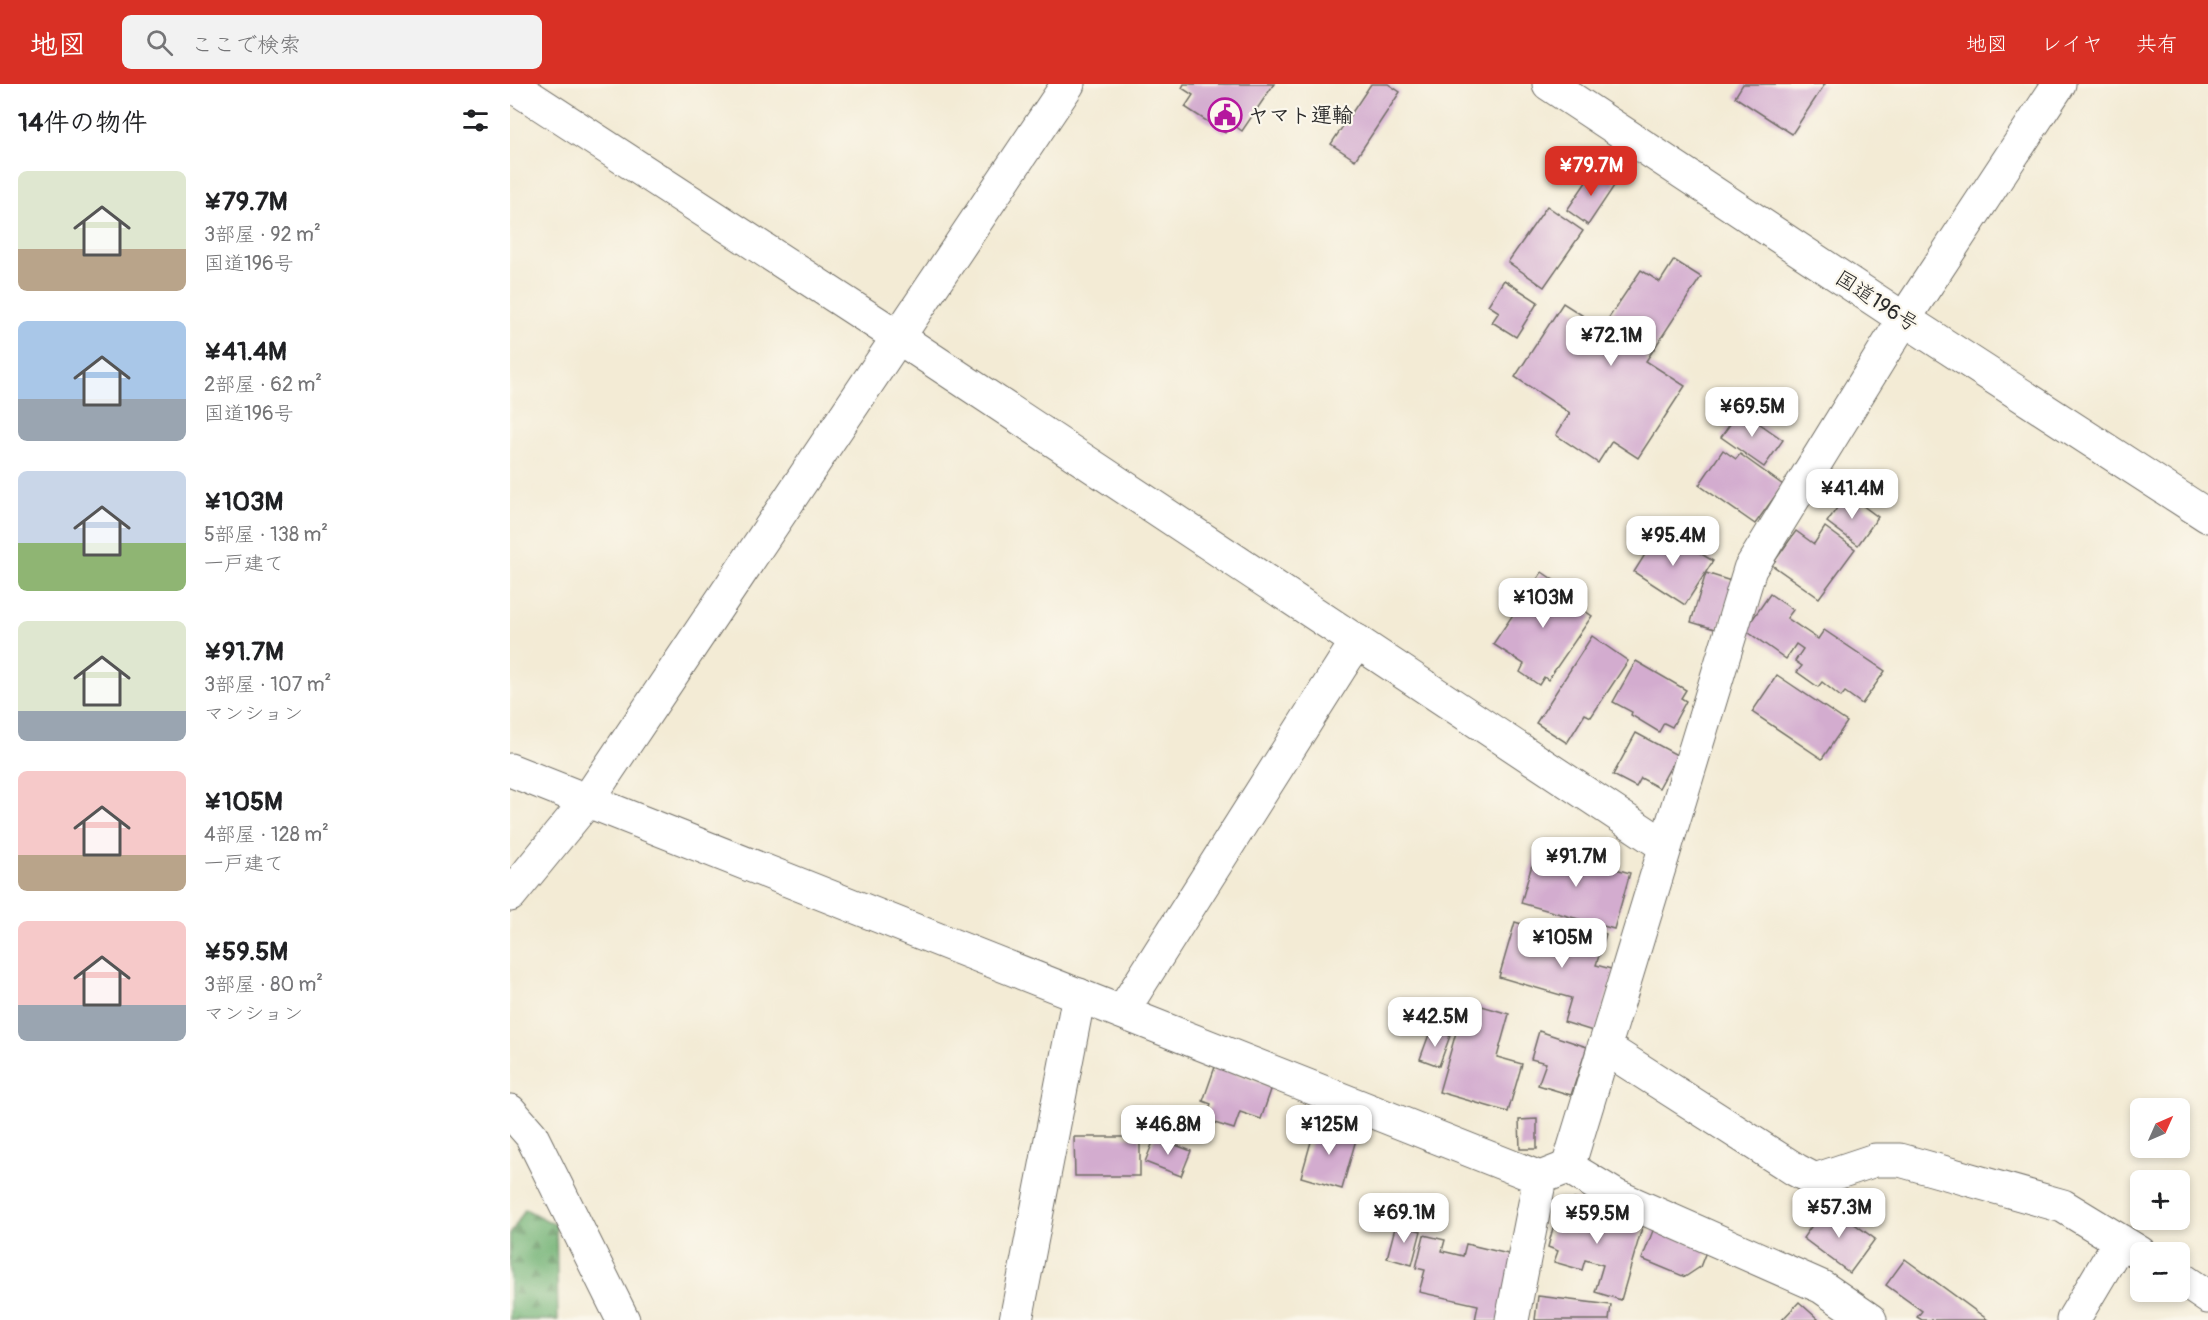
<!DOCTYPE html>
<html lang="ja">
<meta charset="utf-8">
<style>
body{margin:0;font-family:Pangolin,"Klee One",sans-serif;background:#f2f2f2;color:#202124;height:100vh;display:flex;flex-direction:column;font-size:22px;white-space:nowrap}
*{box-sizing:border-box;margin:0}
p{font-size:20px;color:#757577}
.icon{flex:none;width:33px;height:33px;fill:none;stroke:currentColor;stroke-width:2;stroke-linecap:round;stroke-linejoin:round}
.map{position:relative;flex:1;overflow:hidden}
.panel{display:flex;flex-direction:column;background:#fff;width:510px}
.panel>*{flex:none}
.needle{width:39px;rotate:45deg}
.tools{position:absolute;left:1620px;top:1014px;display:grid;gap:12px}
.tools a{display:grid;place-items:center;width:60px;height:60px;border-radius:9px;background:#fff;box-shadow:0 3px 9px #0003;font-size:30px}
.price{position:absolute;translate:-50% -51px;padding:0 14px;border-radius:12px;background:#fff;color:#222;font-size:20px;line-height:39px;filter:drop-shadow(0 2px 3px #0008)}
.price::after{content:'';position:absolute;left:50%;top:36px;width:18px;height:14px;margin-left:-9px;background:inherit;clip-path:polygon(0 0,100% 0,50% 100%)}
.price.on{background:#d93025;color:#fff}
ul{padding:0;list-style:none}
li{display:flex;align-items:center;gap:18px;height:150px;padding:0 18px}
li span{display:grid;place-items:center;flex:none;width:168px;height:120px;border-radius:9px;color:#555}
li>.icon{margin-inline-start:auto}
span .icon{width:72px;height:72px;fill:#fffc;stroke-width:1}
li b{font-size:26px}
h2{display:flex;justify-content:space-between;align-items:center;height:72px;padding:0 18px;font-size:26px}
header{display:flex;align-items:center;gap:36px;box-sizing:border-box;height:84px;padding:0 30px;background:#d93025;color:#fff}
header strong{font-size:28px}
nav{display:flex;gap:33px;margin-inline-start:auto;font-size:21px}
.search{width:420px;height:54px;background:#f2f2f2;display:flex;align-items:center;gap:15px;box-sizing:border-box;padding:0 21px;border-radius:9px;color:#757577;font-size:22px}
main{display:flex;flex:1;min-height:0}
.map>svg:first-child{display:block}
</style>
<header>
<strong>地図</strong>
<div class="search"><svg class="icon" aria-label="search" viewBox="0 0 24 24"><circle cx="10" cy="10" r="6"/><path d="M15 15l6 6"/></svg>ここで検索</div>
<nav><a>地図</a><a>レイヤ</a><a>共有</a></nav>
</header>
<main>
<section class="panel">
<h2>14件の物件<svg class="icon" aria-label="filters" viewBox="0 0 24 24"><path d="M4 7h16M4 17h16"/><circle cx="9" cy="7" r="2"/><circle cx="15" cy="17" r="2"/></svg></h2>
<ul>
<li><span style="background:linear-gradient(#dfe7d0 65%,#b9a48a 0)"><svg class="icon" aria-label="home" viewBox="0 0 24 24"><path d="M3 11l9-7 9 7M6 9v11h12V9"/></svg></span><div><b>¥79.7M</b><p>3部屋 · 92 m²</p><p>国道196号</p></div></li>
<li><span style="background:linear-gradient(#a9c7e8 65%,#9aa5b1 0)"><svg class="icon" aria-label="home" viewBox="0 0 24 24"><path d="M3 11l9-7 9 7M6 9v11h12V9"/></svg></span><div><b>¥41.4M</b><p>2部屋 · 62 m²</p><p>国道196号</p></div></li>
<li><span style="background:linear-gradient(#c9d6e8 60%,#8fb573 0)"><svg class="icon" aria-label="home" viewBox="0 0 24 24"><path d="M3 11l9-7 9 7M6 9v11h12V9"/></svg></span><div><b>¥103M</b><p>5部屋 · 138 m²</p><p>一戸建て</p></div></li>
<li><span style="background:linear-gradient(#dfe7d0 75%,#9aa5b1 0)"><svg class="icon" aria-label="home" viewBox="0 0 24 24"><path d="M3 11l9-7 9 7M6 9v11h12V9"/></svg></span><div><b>¥91.7M</b><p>3部屋 · 107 m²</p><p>マンション</p></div></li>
<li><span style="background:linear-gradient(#f6c9c9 70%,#b9a48a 0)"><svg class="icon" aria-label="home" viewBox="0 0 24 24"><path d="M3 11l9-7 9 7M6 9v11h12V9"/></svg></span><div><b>¥105M</b><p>4部屋 · 128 m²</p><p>一戸建て</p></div></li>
<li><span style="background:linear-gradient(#f6c9c9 70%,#9aa5b1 0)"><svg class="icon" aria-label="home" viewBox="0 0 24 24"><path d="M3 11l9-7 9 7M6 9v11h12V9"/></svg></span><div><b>¥59.5M</b><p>3部屋 · 80 m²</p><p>マンション</p></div></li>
</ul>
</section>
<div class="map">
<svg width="1698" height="1236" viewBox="0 0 1698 1236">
<defs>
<pattern id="forest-firs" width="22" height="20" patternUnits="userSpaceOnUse" patternTransform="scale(1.5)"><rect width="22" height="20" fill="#72b274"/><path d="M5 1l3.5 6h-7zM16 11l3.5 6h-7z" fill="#5e915f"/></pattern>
</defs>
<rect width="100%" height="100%" fill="#fbf7ec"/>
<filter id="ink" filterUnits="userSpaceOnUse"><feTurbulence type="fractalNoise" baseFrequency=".0167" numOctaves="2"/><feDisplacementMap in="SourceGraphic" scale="12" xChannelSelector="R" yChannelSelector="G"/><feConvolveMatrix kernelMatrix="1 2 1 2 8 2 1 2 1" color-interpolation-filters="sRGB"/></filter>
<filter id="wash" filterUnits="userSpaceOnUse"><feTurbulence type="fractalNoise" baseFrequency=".008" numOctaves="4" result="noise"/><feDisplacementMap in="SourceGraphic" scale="24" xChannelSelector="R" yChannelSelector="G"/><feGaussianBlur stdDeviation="1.35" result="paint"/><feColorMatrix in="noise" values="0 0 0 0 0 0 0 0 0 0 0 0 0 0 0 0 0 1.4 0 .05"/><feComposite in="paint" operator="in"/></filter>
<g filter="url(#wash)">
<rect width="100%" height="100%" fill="#f3ebd5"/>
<polygon fill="url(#forest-firs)" stroke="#4e6e50" stroke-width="1.5" points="15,1125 46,1141 48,1236 0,1236 0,1151"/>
<g id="blocks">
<g fill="#d3accf">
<polygon points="674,0 764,0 732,47 721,39 715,49 675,23 683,11 672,4"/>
<polygon points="861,0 878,0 890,8 845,76 821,60"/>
<polygon points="1233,0 1315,0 1282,50 1225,13"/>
<polygon points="1085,85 1106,99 1078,141 1057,126"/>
<polygon points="1037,122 1073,147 1034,203 998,178"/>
<polygon points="1164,176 1191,193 1136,277 1175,302 1128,374 1102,357 1088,379 1046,351 1060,329 1005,293 1053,219 1092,244 1131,186 1150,198"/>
<polygon points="994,196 1028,218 1006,253 982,238 989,228 978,221"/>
<polygon points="1230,326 1273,356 1254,383 1211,353"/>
<polygon points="1213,366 1226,375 1230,370 1273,401 1245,440 1189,401"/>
<polygon points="1337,410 1368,433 1348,461 1317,438"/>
<polygon points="1315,443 1345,465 1309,514 1262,481 1286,447 1304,460"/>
<polygon points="1151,445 1203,477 1175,521 1124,488"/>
<polygon points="1032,488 1058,506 1053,512 1082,532 1038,596 1034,593 1029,601 1010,588 1014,580 983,560"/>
<polygon points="1196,489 1224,498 1208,546 1181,538"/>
<polygon points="1260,510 1283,526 1277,534 1308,555 1314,546 1375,587 1352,620 1335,608 1331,613 1312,598 1308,603 1287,588 1292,582 1285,577 1293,565 1286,560 1276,575 1235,546"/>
<polygon points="1082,552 1118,577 1081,633 1075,630 1057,659 1026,639"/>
<polygon points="1126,577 1176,606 1171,614 1176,617 1162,643 1154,639 1149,648 1121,631 1122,628 1103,618"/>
<polygon points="1267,591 1337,638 1312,675 1242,628"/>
<polygon points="1126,649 1167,671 1149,704 1131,694 1126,703 1103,691"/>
<polygon points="1027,763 1120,789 1104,845 1011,819"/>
<polygon points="1005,838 1058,854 1062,839 1096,850 1086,881 1105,886 1086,948 1054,938 1061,914 989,893"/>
<polygon points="955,917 999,930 987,973 1012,980 998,1028 929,1008"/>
<polygon points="921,945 940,952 929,982 910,975"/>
<polygon points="1029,947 1077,963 1061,1011 1028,1001 1036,979 1021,975"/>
<polygon points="705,983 762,1003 751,1035 730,1028 724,1045 695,1036 701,1020 693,1017"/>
<polygon points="1027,1035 1027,1065 1010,1065 1009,1036"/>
<polygon points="806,1040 847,1052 832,1105 791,1093"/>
<polygon points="564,1053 630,1053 630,1092 565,1092"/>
<polygon points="645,1053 681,1067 671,1092 635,1078"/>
<polygon points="1064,1115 1087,1121 1084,1134 1105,1140 1109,1129 1134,1137 1111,1216 1085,1208 1093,1181 1075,1176 1072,1186 1044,1178 1048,1167 1038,1163 1046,1132 1058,1136"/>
<polygon points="1317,1120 1365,1155 1340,1189 1293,1154"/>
<polygon points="886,1140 911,1147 902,1181 877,1174"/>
<polygon points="1144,1144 1197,1165 1190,1183 1175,1193 1132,1175"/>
<polygon points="914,1151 935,1156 932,1167 953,1172 956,1160 1011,1173 997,1236 965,1236 968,1221 909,1208 915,1186 906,1184"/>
<polygon points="1395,1175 1478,1236 1412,1236 1407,1233 1412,1227 1376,1201"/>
<polygon points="1028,1212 1101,1221 1099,1236 1025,1236"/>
<polygon points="1289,1218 1309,1236 1272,1236"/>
</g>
</g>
</g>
<g filter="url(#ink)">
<use href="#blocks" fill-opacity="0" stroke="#716e66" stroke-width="1.5"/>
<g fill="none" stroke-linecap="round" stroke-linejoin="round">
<defs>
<g id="minor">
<polyline points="0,0 388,253 1155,762"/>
<polyline points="0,686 1030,1094 1058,1083"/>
<polyline points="0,811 77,717 558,0"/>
<polyline points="612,928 847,557"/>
<polyline points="1094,963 1286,1086 1305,1096 1365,1076 1390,1076 1553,1122 1630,1169"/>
<polyline points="0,1027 21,1051 113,1236"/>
<polyline points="1058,1083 1240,485 1394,235 1549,0"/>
<polyline points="1058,1083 1106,1112 1312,1203 1360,1236"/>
<polyline points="1670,1194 1698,1213"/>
<polyline points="506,1236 569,911"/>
<polyline points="1002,1236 1030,1094"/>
<polyline points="1563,1236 1610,1157"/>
</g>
<polyline id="trunk" points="1039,0 1394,235 1698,432"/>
</defs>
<use href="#minor" stroke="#716e66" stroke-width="35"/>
<use href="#trunk" stroke="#716e66" stroke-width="35"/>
<use href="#minor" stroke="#fff" stroke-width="33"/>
<use href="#trunk" stroke="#fff" stroke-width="33"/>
</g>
</g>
<defs>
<symbol id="civic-ring" viewBox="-11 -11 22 22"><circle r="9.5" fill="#fbf7ec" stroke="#b5179e" stroke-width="1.5"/><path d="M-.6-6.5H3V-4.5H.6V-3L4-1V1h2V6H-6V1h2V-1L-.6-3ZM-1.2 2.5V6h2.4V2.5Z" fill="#b5179e"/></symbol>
</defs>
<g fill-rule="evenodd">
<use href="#civic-ring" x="696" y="12" width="38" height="38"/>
</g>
<g text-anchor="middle" stroke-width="4.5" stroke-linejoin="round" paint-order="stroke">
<g font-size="21" font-weight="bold" fill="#2b2b2b" stroke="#fbf7ec" text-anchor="start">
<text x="738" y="38">ヤマト運輸</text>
</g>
<g font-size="21" fill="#2b2b2b" stroke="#fbf7ec">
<text transform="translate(1367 217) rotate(33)" y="7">国道196号</text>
</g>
</g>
</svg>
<div class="tools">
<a><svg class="needle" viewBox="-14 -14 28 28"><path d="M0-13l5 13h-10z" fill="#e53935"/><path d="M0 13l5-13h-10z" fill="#757577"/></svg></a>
<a>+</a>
<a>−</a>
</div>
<b class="price on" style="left:1081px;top:113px">¥79.7M</b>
<b class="price" style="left:1101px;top:283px">¥72.1M</b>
<b class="price" style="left:1242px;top:354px">¥69.5M</b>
<b class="price" style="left:1342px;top:436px">¥41.4M</b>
<b class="price" style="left:1163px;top:483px">¥95.4M</b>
<b class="price" style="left:1033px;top:545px">¥103M</b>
<b class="price" style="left:1066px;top:804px">¥91.7M</b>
<b class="price" style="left:1052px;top:885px">¥105M</b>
<b class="price" style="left:925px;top:964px">¥42.5M</b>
<b class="price" style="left:658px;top:1072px">¥46.8M</b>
<b class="price" style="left:819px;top:1072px">¥125M</b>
<b class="price" style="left:1329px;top:1155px">¥57.3M</b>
<b class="price" style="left:894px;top:1160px">¥69.1M</b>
<b class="price" style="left:1087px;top:1161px">¥59.5M</b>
</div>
</main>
